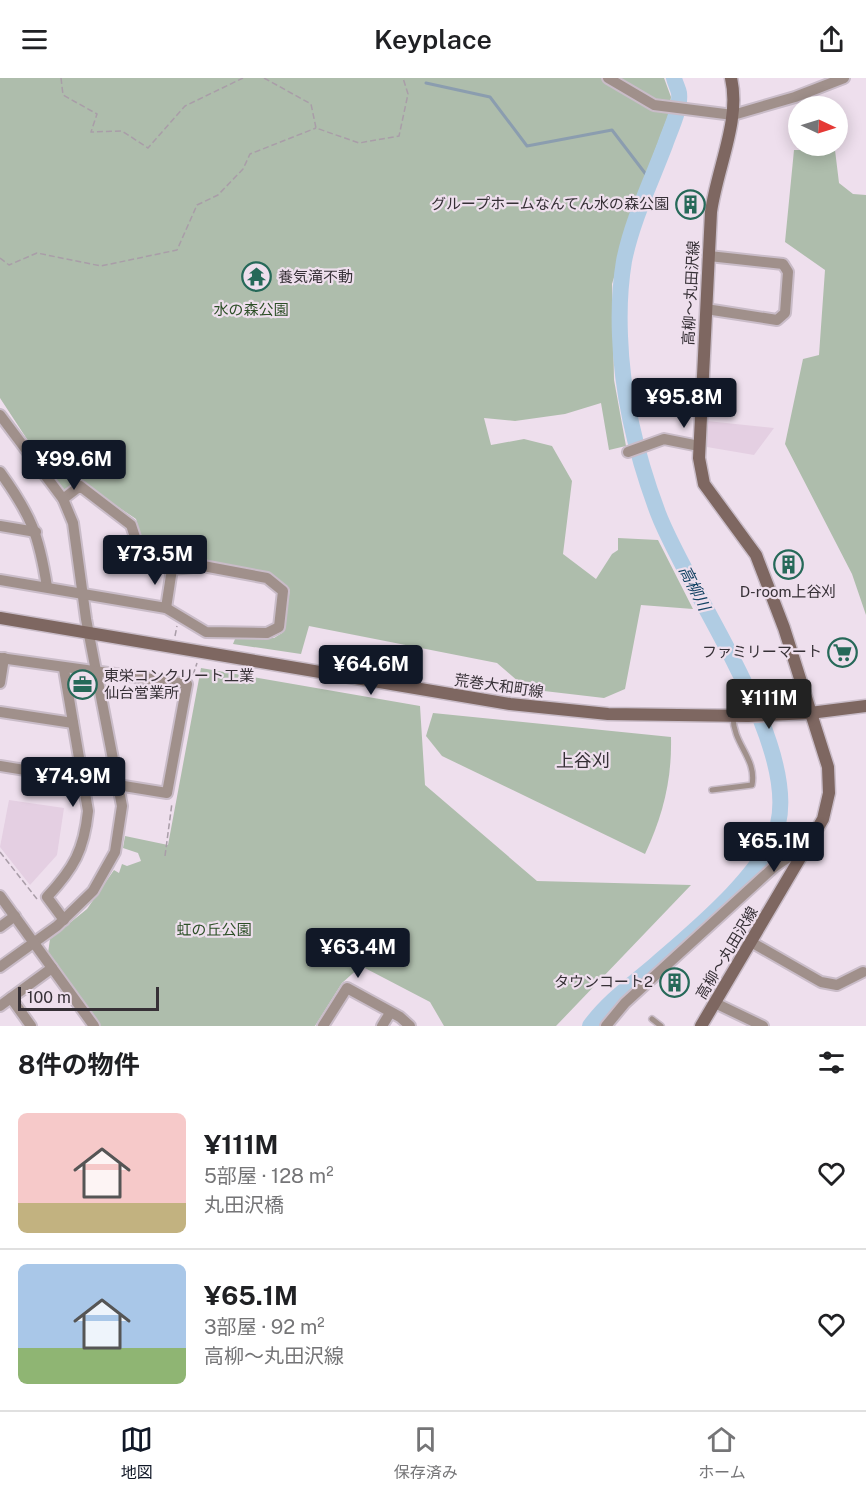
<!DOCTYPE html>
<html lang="ja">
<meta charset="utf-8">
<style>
body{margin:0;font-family:"Public Sans","Noto Sans JP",sans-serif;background:#f6f6f6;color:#202124;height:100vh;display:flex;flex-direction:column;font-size:22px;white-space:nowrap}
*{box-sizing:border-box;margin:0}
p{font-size:20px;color:#757577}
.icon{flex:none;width:33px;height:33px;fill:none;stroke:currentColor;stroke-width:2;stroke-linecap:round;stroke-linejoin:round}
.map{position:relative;height:948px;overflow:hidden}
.drawer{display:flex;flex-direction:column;background:#fff;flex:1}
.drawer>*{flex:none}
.needle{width:39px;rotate:94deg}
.buttons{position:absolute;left:788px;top:18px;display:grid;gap:12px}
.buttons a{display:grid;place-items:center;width:60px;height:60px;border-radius:50%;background:#fff;box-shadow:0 3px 15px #0003;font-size:30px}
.scale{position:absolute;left:18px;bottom:15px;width:141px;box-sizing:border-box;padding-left:6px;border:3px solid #363036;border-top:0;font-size:16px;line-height:21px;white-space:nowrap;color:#363036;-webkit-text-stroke:4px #eedfed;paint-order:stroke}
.price{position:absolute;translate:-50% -51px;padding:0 14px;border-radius:6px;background:#111827;color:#fff;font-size:20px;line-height:39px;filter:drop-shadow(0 2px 3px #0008)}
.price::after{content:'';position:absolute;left:50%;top:36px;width:18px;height:14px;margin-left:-9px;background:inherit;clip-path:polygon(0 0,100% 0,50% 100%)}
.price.active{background:#222;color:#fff}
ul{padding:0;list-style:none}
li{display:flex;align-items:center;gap:18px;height:150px;padding:0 18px}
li+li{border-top:2px solid #e0e0e0}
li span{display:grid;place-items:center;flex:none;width:168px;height:120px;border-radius:9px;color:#555}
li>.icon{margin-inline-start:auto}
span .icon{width:72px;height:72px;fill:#fffc;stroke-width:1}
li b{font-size:26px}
h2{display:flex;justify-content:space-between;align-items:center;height:72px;padding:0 18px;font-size:26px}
header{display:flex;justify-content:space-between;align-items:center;height:78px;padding:0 18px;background:#fff;font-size:27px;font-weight:600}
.tabs{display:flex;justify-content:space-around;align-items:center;height:84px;border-top:2px solid #e0e0e0;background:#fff;font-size:16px;color:#757577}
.tabs a{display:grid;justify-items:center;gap:3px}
.tabs .active{color:#111827}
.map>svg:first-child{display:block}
</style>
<header><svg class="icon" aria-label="menu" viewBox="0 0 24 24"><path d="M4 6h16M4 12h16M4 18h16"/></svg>Keyplace<svg class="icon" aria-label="share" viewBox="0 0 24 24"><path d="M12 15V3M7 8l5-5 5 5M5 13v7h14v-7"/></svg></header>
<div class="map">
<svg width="866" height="948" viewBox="0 0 866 948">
<rect width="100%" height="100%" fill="#eedfed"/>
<g fill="#e4cfe2">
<polygon points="707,343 774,350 754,377 707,369"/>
<polygon points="9,722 64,730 57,777 30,807 0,769"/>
</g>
<g fill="#aebdac">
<polygon points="0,0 664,0 671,19 668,38 646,96 612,206 614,302 626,368 609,372 601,325 565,336 515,343 484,340 491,367 524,361 552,368 572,403 563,476 596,501 612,476 618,472 618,460 658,462 693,531 641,527 625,611 604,620 527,611 497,585 309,548 301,576 233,566 235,561 274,560 282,555 290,512 268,496 174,486 145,474 136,441 81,404 64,414 61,413 0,320"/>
<polygon points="794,72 835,72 839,105 853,116 866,117 866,537 852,496 785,366 803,281 819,277 825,192 785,164"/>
<polygon points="201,590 420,628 425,707 537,803 691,807 556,948 444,948 430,924 361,888 342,905 315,948 100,948 48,875 50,861 87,831 114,792 119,795 122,786 127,788 141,783 138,775 123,770 125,758 168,767"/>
<path d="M433,635L671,659C672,702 663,737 645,776L442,678L426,658Z"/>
</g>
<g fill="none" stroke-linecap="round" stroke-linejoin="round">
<polyline stroke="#8b9daf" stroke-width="3" points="426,5 490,19 527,68 612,52 651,103"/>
<path stroke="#b0cce3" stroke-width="16" d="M590,948C608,923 634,905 656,886C694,853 766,794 778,746C798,663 688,514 658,435C637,379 622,318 620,258C619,234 620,207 624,183C632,143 651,104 665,67C670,52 681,31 679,15C678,10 675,5 674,0"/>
<defs>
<g id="lane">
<path d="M712,712L752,707C757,680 733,667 733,638"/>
<polyline points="652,941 661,948"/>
</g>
<g id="street">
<polyline points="608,0 654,27 733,37 795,19 844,0"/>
<polyline points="706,231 777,242 785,235 788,194 783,186 709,178"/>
<polyline points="0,337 63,421 73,445 86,541 122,728 115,774 93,813 57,848 0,889"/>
<polyline points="628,374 664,361 699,368"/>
<path d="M0,394C31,437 39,457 47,509"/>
<polyline points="0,448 36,454"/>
<polyline points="0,502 166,530 206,554 267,555 279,549 283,513 267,500 203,488 172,491 141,477 131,447 80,408 63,421"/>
<polyline points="166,530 172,491"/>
<polyline points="0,580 187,606 167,715 0,688"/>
<path d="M64,591L88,733C84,772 74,790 47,819L64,842"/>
<polyline points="0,605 4,580"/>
<polyline points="0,634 73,645"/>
<polyline points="0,818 94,948"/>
<polyline points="0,849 15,838"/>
<polyline points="751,864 821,904 837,907 863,894"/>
<polyline points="11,920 31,948"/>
<polyline points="715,925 763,948"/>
<polyline points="0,928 52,890"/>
<polyline points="323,948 347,910 400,939 410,948"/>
<polyline points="382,948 390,935"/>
<polyline points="606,948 625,925 774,789 793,776 805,773"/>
</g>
<g id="secondary">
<polyline points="0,540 510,626 608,636 748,638 810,635 866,628"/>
<path d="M701,948L823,741L829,715L828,689L784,550L756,477L704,406L699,380L711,134C717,90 741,42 731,0"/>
</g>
</defs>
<use href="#lane" stroke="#c9bcc8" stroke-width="8"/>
<use href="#street" stroke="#c9bcc8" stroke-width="14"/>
<use href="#secondary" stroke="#c9bcc8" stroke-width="15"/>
<g stroke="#a99da8" stroke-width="1.5" stroke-dasharray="6 3" stroke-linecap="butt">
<polyline points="61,0 63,17 97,36 91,54 122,53 148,70 185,28 243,0"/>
<polyline points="264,0 311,26 316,50 359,65 399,58 408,16 403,0"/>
<polyline points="0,180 9,187 37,175 101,188 177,172 197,127 218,117 243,91 250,76 316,50"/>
<polyline points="175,558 177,548"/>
<polyline points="193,597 197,585"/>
<polyline points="0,774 37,821"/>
<polyline points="165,778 172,725"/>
</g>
<use href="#lane" stroke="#a0908b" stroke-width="5"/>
<use href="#street" stroke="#a0908b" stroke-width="10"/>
<use href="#secondary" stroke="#7e6761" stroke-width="12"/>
</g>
<defs>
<symbol id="building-ring" viewBox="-11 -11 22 22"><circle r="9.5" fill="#eedfed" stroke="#266959" stroke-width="1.5"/><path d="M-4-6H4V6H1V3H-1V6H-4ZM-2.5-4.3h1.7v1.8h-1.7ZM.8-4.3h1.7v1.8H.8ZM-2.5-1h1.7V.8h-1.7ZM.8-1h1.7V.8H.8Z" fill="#266959"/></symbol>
<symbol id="temple-ring" viewBox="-11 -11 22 22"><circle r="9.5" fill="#eedfed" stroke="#266959" stroke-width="1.5"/><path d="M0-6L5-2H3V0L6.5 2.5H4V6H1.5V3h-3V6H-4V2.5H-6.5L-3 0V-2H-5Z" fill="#266959"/></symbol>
<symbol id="supermarket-ring" viewBox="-11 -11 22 22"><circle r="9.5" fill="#eedfed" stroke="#266959" stroke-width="1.5"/><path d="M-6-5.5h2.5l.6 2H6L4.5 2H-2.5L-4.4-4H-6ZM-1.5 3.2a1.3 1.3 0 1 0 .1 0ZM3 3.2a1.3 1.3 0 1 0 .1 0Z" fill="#266959"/></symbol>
<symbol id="office-ring" viewBox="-11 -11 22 22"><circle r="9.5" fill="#eedfed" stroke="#266959" stroke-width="1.5"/><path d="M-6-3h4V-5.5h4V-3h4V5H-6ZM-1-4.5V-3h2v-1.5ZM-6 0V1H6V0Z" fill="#266959"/></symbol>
</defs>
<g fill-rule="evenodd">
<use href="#building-ring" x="674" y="110" width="33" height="33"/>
<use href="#temple-ring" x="240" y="182" width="33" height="33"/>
<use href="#building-ring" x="772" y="470" width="33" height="33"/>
<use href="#supermarket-ring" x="826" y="558" width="33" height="33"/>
<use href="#office-ring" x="66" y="590" width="33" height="33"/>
<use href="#building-ring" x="658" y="888" width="33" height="33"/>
</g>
<g text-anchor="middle" stroke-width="4.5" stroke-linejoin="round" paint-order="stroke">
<g font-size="15" fill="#363036" stroke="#eedfed" text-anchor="end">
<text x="669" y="131">グループホームなんてん水の森公園</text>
<text x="278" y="204" text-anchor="start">養気滝不動</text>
<text x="788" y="519" text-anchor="middle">D-room上谷刈</text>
<text x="822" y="579">ファミリーマート</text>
<text x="104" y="603" text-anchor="start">東栄コンクリート工業<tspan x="104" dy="17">仙台営業所</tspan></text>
<text x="653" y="909">タウンコート2</text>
</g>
<g font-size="15" fill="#363036" stroke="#eedfed">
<text transform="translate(691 215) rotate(-87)" y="5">高柳～丸田沢線</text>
<text transform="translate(499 608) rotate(8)" y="5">荒巻大和町線</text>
<text transform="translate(727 875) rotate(-59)" y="5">高柳～丸田沢線</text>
</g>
<g font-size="15" fill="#2d4f27" stroke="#eedfed">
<text x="251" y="237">水の森公園</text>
<text x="214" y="857">虹の丘公園</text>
</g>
<g font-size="16" font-style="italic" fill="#134263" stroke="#eedfed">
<text transform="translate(695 510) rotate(63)" y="6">高柳川</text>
</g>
<g font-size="18" fill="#363036" stroke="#eedfed">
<text x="583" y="689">上谷刈</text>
</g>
</g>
</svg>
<div class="buttons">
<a><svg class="needle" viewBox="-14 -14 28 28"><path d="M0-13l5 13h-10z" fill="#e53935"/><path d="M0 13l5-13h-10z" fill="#757577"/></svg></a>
</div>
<div class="scale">100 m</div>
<b class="price" style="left:684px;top:351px">¥95.8M</b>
<b class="price" style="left:74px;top:413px">¥99.6M</b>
<b class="price" style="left:155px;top:508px">¥73.5M</b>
<b class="price" style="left:371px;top:618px">¥64.6M</b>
<b class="price active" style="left:769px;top:652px">¥111M</b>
<b class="price" style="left:73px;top:730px">¥74.9M</b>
<b class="price" style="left:774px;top:795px">¥65.1M</b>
<b class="price" style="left:358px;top:901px">¥63.4M</b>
</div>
<section class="drawer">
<h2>8件の物件<svg class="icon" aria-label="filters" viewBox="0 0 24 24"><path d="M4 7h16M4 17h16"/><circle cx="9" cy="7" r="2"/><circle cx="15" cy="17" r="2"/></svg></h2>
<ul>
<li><span style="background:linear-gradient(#f6c9c9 75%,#c2b280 0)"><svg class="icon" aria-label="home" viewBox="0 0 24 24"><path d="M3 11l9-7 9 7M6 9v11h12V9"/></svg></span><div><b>¥111M</b><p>5部屋 · 128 m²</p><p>丸田沢橋</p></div><svg class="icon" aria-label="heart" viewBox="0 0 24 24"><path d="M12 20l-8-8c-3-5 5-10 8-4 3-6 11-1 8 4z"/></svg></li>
<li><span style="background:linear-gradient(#a9c7e8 70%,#8fb573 0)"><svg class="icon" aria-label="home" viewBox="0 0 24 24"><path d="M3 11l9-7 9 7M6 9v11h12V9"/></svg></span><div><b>¥65.1M</b><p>3部屋 · 92 m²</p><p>高柳～丸田沢線</p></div><svg class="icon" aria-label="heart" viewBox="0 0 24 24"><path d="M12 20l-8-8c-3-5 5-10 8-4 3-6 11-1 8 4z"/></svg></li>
</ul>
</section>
<nav class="tabs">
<a class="active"><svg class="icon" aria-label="map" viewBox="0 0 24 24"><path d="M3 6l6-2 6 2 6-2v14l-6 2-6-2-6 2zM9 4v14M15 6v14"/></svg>地図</a>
<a><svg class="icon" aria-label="saved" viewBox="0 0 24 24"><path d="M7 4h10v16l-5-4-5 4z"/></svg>保存済み</a>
<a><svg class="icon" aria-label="home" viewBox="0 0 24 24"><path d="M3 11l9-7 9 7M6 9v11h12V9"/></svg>ホーム</a>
</nav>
